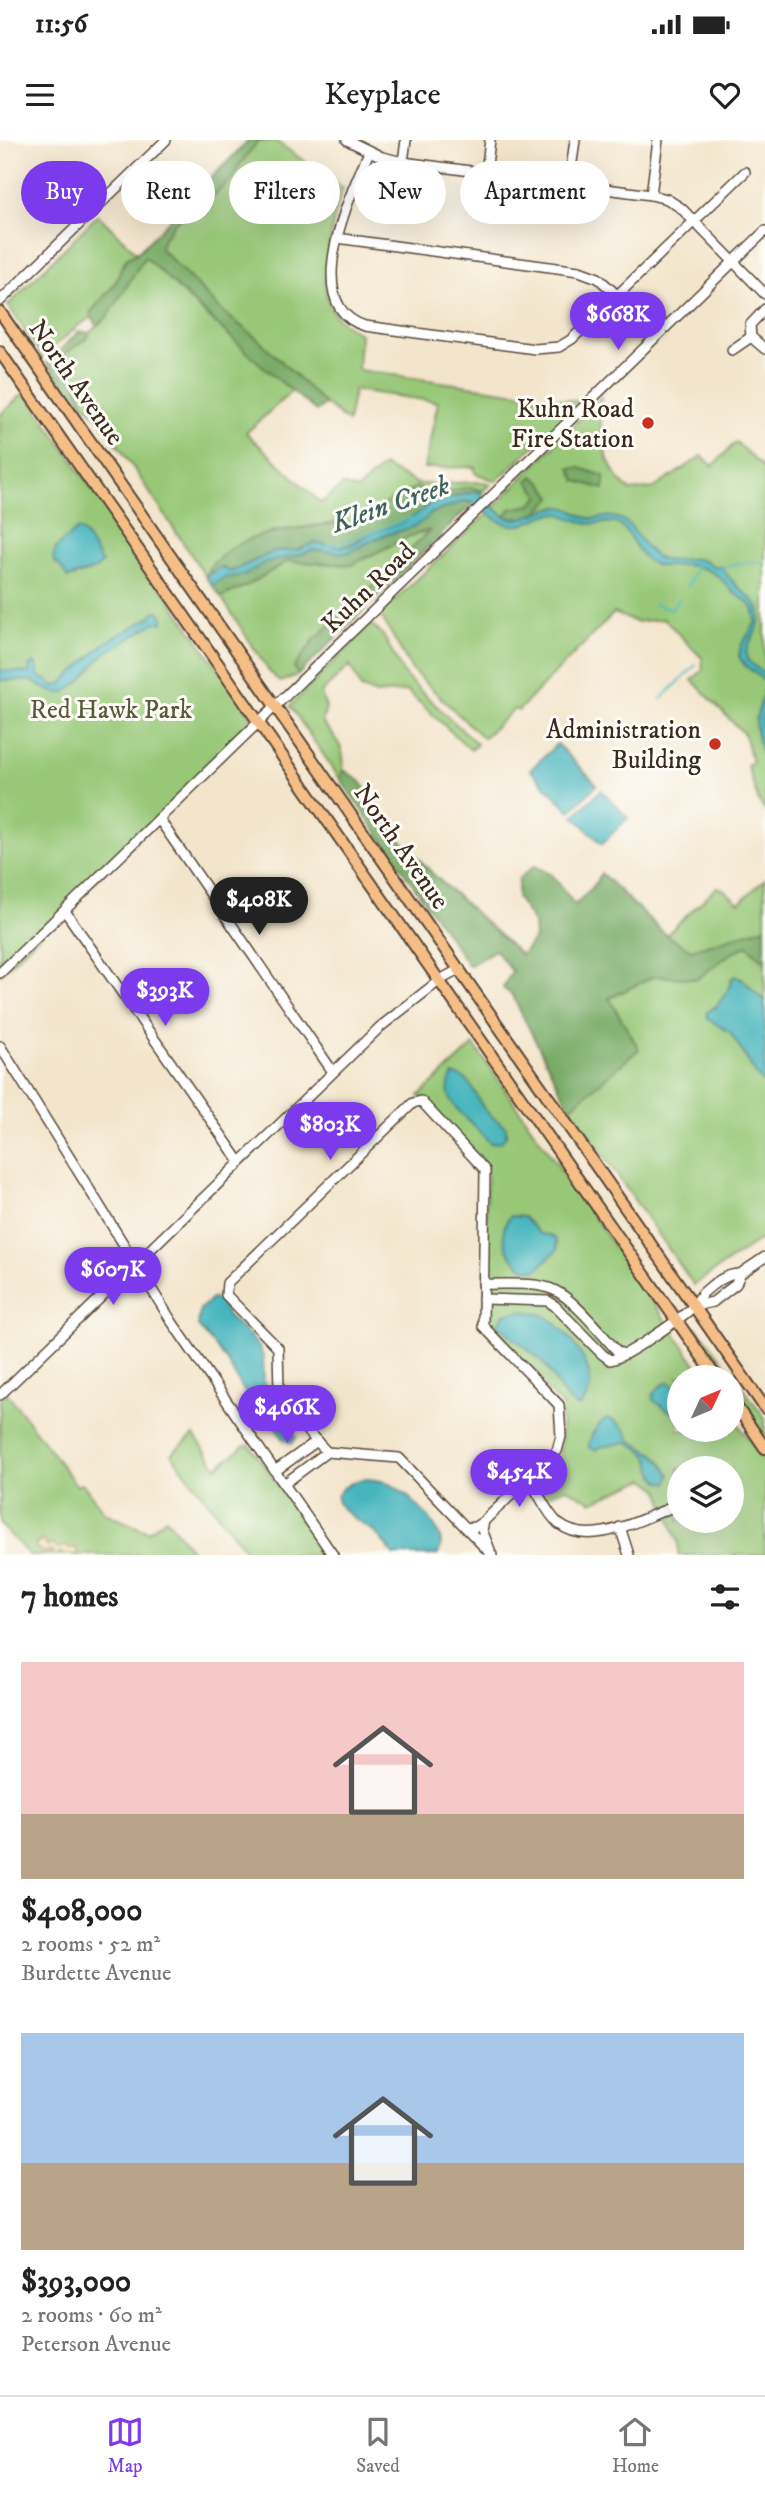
<!DOCTYPE html>
<meta charset="utf-8">
<style>
body{margin:0;font-family:"IM FELL DW Pica",serif;background:#f2f2f2;color:#222;height:100vh;display:flex;flex-direction:column;font-size:26px;white-space:nowrap}
*{box-sizing:border-box;margin:0}
p{font-size:23px;color:#767676}
.icon{flex:none;width:38px;height:38px;fill:none;stroke:currentColor;stroke-width:2;stroke-linecap:round;stroke-linejoin:round}
.map{position:relative;height:1415px;overflow:hidden}
.side{display:flex;flex-direction:column;background:#fff;flex:1}
.side>*{flex:none}
.guide{position:absolute;left:21px;top:21px;width:724px;height:63px;display:flex;gap:14px}
.needle{width:46px;rotate:46deg}
.fabs{position:absolute;left:667px;top:1225px;display:grid;gap:14px}
.fabs a{display:grid;place-items:center;width:77px;height:77px;border-radius:50%;background:#fff;box-shadow:0 7px 28px #0002;font-size:35px}
.price{position:absolute;translate:-50% -60px;padding:0 16px;border-radius:24px;background:#7c3aed;color:#fff;font-size:23px;line-height:46px;filter:drop-shadow(0 2px 4px #0008)}
.price::after{content:'';position:absolute;left:50%;top:42px;width:21px;height:16px;margin-left:-10px;background:inherit;clip-path:polygon(0 0,100% 0,50% 100%)}
.price.selected{background:#222;color:#fff}
ul{padding:0;list-style:none}
li{display:grid;align-content:center;gap:14px;height:371px;padding:0 21px}
li span{display:grid;place-items:center;height:217px;border-radius:0px;color:#555}
li>.icon{margin-inline-start:auto}
span .icon{width:126px;height:126px;fill:#fffc;stroke-width:1}
li b{font-size:30px}
h2{display:flex;justify-content:space-between;align-items:center;height:84px;padding:0 21px;font-size:30px}
.tag{padding:0 24px;border-radius:32px;background:#fff;box-shadow:0 7px 28px #0002;font-size:24px;line-height:63px}
.tag.selected{background:#7c3aed;color:#fff}
.status{display:flex;justify-content:space-between;align-items:center;height:49px;padding:0 35px;background:#fff;direction:ltr}
.status svg{height:19px;fill:currentColor}
header{display:flex;justify-content:space-between;align-items:center;height:91px;padding:0 21px;background:#fff;font-size:32px;font-weight:600}
.dock{display:flex;justify-content:space-around;align-items:center;height:98px;border-top:2px solid #e0e0e0;background:#fff;font-size:19px;color:#767676}
.dock a{display:grid;justify-items:center;gap:4px}
.dock .selected{color:#7c3aed}
.map>svg:first-child{display:block}
</style>
<div class="status"><b>11:56</b><svg viewBox="0 0 49 12"><path d="M0 12V9h3v3zM5 12V6h3v6zM10 12V3h3v9zM15 12V0h3v12zM26 1h20v11H26zM47 4h2v5h-2z"/></svg></div>
<header><svg class="icon" aria-label="menu" viewBox="0 0 24 24"><path d="M4 6h16M4 12h16M4 18h16"/></svg>Keyplace<svg class="icon" aria-label="heart" viewBox="0 0 24 24"><path d="M12 20l-8-8c-3-5 5-10 8-4 3-6 11-1 8 4z"/></svg></header>
<div class="map">
<svg width="765" height="1415" viewBox="0 0 765 1415">
<rect width="100%" height="100%" fill="#fdfcf7"/>
<filter id="ink" filterUnits="userSpaceOnUse"><feTurbulence type="fractalNoise" baseFrequency=".0143" numOctaves="2"/><feDisplacementMap in="SourceGraphic" scale="14" xChannelSelector="R" yChannelSelector="G"/><feConvolveMatrix kernelMatrix="1 2 1 2 8 2 1 2 1" color-interpolation-filters="sRGB"/></filter>
<filter id="wash" filterUnits="userSpaceOnUse"><feTurbulence type="fractalNoise" baseFrequency=".00686" numOctaves="4" result="noise"/><feDisplacementMap in="SourceGraphic" scale="28" xChannelSelector="R" yChannelSelector="G"/><feGaussianBlur stdDeviation="1.57" result="paint"/><feColorMatrix in="noise" values="0 0 0 0 0 0 0 0 0 0 0 0 0 0 0 0 0 1.4 0 .05"/><feComposite in="paint" operator="in"/></filter>
<g filter="url(#wash)">
<rect width="100%" height="100%" fill="#f3e5cc"/>
<g fill="#97c777" stroke="#69784a" stroke-width="2" fill-rule="evenodd">
<path d="M274,0L343,48C336,67 332,86 329,106C324,145 318,174 360,193L358,230L581,262L496,341L475,333V327L424,328L438,262L354,250L348,282L325,264L259,200L222,171L160,108L162,101L175,82L195,72L233,38L239,26L257,2Z"/>
<polygon points="98,75 137,113 126,119 114,145 91,173 93,177 79,185 42,217 8,165"/>
<path d="M145,116L197,167L292,251L246,293L321,363L343,345L357,350L383,326L418,344L484,342L490,345L483,351C467,344 452,350 438,358L416,347L355,380L270,392L213,423L206,437L104,284L83,262L77,246L59,218L88,198L89,193L108,176Z"/>
<polygon points="25,252 256,583 0,834 0,275"/>
<path d="M602,256C597,292 603,326 630,351L654,348L702,316L713,326L736,302L765,330V605H760L765,624V670L759,662L747,625L752,622L745,595L692,540L703,530L702,518L664,479L636,482L614,473L518,571L514,569L483,598L412,530L380,474L487,374Z"/>
<polygon points="431,390 295,527 298,535 280,542 269,531 221,457 248,445 288,421 351,425 410,396"/>
<path d="M371,484L383,495L405,536L477,604L471,610L407,551L376,554L361,548L350,525L321,553L326,568L322,582C338,600 350,614 340,639L290,566Z"/>
<polygon points="765,739 765,787 691,810 666,795 717,747 723,749 739,763"/>
<path d="M747,805L765,822V860L758,856L741,838L731,839C730,850 721,864 711,869L708,879L731,893L757,936L765,944V1096L694,1145L570,968L639,909L609,859L655,835L697,839L730,814Z"/>
<path d="M474,905L705,1237H679V1290H732V1275L765,1323V1415H678V1402L659,1349L645,1339L592,1362L566,1348L543,1357L532,1340L560,1314L562,1266L485,1185L487,1028L419,956ZM679,1328H732V1381H679Z"/>
<polygon points="695,1187 705,1197 765,1278 765,1297 732,1249 732,1237 723,1237 694,1196 691,1190"/>
<polygon points="7,1253 77,1346 82,1343 105,1373 148,1392 166,1378 195,1415 29,1415 0,1384 0,1259"/>
<polygon points="194,1295 217,1327 244,1306 250,1305 326,1415 249,1415 171,1314"/>
</g>
<g fill="#79ac68" stroke="#5a6b43" stroke-width="2">
<polygon points="249,0 274,0 257,2 239,26 233,38 195,72 175,82 162,101 160,108 222,171 259,200 325,264 316,271 261,225 145,117 108,176 97,186 90,173 114,145 126,119 137,113"/>
<polygon points="79,191 89,193 88,197 59,218 77,246 83,262 78,267 47,223"/>
<polygon points="570,328 580,328 604,336 604,349 576,341"/>
<path d="M533,336L544,345L552,357C541,372 524,384 505,376L510,369L531,365L540,356L528,341Z"/>
<path d="M416,347L438,358C452,350 467,344 483,351L481,353H465L433,364L424,359L428,366L405,383L372,393L350,405L340,407L314,403L298,410L275,411L230,432L222,427L209,433L207,439L206,437C231,384 305,392 353,380C375,374 394,355 416,347Z"/>
<polygon points="465,361 473,363 298,535 294,528 313,501 387,433 430,390 410,396 351,425 288,421 248,445 221,457 211,444 214,445 224,438 245,435 264,423 303,414 312,410 347,413 382,396 413,387 429,374"/>
<polygon points="344,630 361,642 402,701 433,734 521,815 535,798 534,783 517,758 519,738 535,726 552,735 575,765 597,742 601,733 666,795 691,810 765,787 765,822 747,805 730,814 697,839 655,836 609,858 639,909 570,968 512,855 503,848 512,831 495,810 469,826 340,639"/>
</g>
<polygon fill="#eeda9e" stroke="#94825e" stroke-width="2" points="43,1400 48,1407 53,1404 57,1408 66,1406 69,1408 76,1408 78,1414 64,1415 60,1412 57,1415 49,1415 53,1411 45,1412 35,1408 36,1403"/>
<g fill="#46b5bd" stroke="#40706e" stroke-width="2">
<path d="M474,352H480C488,360 497,373 507,377C521,384 542,368 558,367C570,366 577,375 588,378C596,380 606,375 615,377C637,382 640,410 661,419C681,426 690,409 717,428L720,426L723,429C727,435 732,441 737,446C744,454 755,458 759,469C765,490 740,506 748,520C752,525 760,530 765,534V568L762,584L765,603V624C762,611 754,594 756,581C757,569 765,556 764,544C761,532 744,531 739,516L741,506L756,482C754,462 748,463 734,453C730,451 727,444 723,441C716,433 704,428 694,426C679,422 666,431 651,423C635,414 632,390 615,382L588,384L557,373L546,375L522,385H511L501,382L473,363L465,361L429,374L427,378L413,387L382,396L347,413L312,410L303,414L264,423L245,435L224,438L214,445L211,444L207,439L209,433H213L219,427L231,432L275,411L298,410L314,403L340,407L350,405L372,393L405,382L428,366L424,359L433,364L440,360Z"/>
<path d="M78,389L84,393L102,423L96,429L68,438L60,426L54,422C50,406 68,398 78,389Z"/>
<polygon points="155,471 159,471 163,477 163,483 156,482 104,514 80,541 64,553 57,553 48,550 32,541 0,540 0,530 30,533 29,526 34,523 38,527 38,535 55,546 60,545 105,503 150,477"/>
<polygon points="557,604 597,645 570,671 530,630"/>
<polygon points="601,650 628,678 602,704 574,676"/>
<path d="M734,836C747,839 753,854 765,860V944L757,936L731,893L708,879L707,872L716,867L728,850Z"/>
<path d="M453,935C474,935 474,959 487,972C492,977 499,982 506,987V996L501,1002L491,1003C482,996 475,986 467,979C454,967 441,954 453,935Z"/>
<path d="M511,1076L524,1077L540,1094L550,1095L556,1100L557,1110L536,1130C513,1132 492,1092 511,1076Z"/>
<polygon points="213,1158 219,1160 228,1176 251,1197 260,1209 263,1217 264,1244 269,1257 276,1272 296,1297 292,1303 283,1299 256,1256 245,1253 226,1220 198,1186 200,1169"/>
<path d="M520,1171C529,1172 539,1172 547,1177C566,1189 597,1228 589,1252C588,1257 583,1262 580,1267C561,1261 557,1239 545,1225C534,1212 516,1201 503,1189L498,1183L505,1174Z"/>
<path d="M669,1242C682,1250 679,1265 679,1278L653,1260C652,1251 662,1244 669,1242Z"/>
<path d="M607,1278C616,1281 628,1289 629,1299C649,1312 659,1312 670,1335L668,1343C649,1342 656,1325 646,1314C642,1309 633,1305 627,1302L601,1307L597,1310L589,1308C588,1296 598,1285 607,1278Z"/>
<path d="M362,1339C372,1339 381,1340 390,1344C406,1352 435,1381 440,1398C442,1404 440,1410 438,1415H394C388,1408 382,1399 375,1393C355,1376 308,1358 362,1339Z"/>
</g>
<g fill="none" stroke-linecap="round" stroke-linejoin="round">
<g stroke="#46b5bd" stroke-width="2">
<polyline points="329,405 341,403 412,378"/>
<polyline points="721,428 735,424 765,422"/>
<polyline points="687,447 697,426"/>
<polyline points="654,464 670,469 680,459"/>
<polyline points="661,559 696,525"/>
</g>
</g>
</g>
<g filter="url(#ink)">
<g fill="none" stroke-linecap="round" stroke-linejoin="round">
<defs>
<g id="minor">
<polyline points="347,0 382,17 403,22 651,55 667,59 681,68 765,154"/>
<path d="M369,12C351,52 298,166 365,186L535,209L559,207L572,199L745,32"/>
<polyline points="403,22 406,0"/>
<polyline points="486,33 490,0"/>
<polyline points="569,44 575,0"/>
<polyline points="651,55 658,0"/>
<polyline points="337,98 579,131 598,138 617,155"/>
<polyline points="0,161 166,0"/>
<polyline points="751,197 750,185 765,169"/>
<polyline points="751,197 765,209"/>
<polyline points="732,210 751,197"/>
<polyline points="159,679 333,932"/>
<polyline points="65,771 240,1022"/>
<polyline points="0,833 765,91"/>
<polyline points="0,906 172,1182 333,1415"/>
<path d="M483,1144C504,1145 534,1141 554,1150C574,1159 603,1196 618,1212L625,1214"/>
<path d="M483,1159L548,1161L555,1166L602,1214L610,1220C625,1218 680,1179 693,1167C697,1163 699,1157 703,1153C712,1144 728,1133 740,1134"/>
<polyline points="694,1166 713,1162 736,1144 740,1134 765,1117"/>
<polyline points="0,1255 380,887 440,840 460,829"/>
<polyline points="275,1331 317,1301"/>
<path d="M528,1339C540,1353 545,1372 559,1384C591,1409 642,1378 673,1367"/>
<polyline points="284,1344 327,1312"/>
<polyline points="484,1381 482,1390 490,1410"/>
<polyline points="620,1387 629,1415"/>
<polyline points="466,1388 475,1387 484,1381 557,1311 561,1296 559,1265 483,1186 485,1030 421,961 413,963 227,1143 226,1155 278,1208 279,1250 286,1268 327,1312 399,1318 492,1415"/>
</g>
<g id="major">
<polyline points="0,172 765,1268"/>
<polyline points="0,212 716,1237"/>
<polyline points="732,1260 765,1308"/>
</g>
</defs>
<use href="#minor" stroke="#574638" stroke-width="12"/>
<use href="#major" stroke="#574638" stroke-width="14"/>
<use href="#minor" stroke="#fff" stroke-width="9"/>
<use href="#major" stroke="#f6be87" stroke-width="10"/>
</g>
</g>
<g fill="#c8321e" stroke="#fdfcf7" stroke-width="2.5">
<circle cx="648" cy="283" r="7"/>
<circle cx="715" cy="604" r="7"/>
</g>
<g text-anchor="middle" stroke-width="6" stroke-linejoin="round" paint-order="stroke">
<g font-size="26" fill="#3b2a1e" stroke="#fdfcf7">
<text transform="translate(77 242) rotate(55)" y="9">North Avenue</text>
<text transform="translate(368 447) rotate(-44)" y="9">Kuhn Road</text>
<text transform="translate(402 706) rotate(55)" y="9">North Avenue</text>
</g>
<g font-size="26" fill="#3b2a1e" stroke="#fdfcf7" text-anchor="end">
<text x="634" y="277">Kuhn Road<tspan x="634" dy="30">Fire Station</tspan></text>
<text x="701" y="598">Administration<tspan x="701" dy="30">Building</tspan></text>
</g>
<g font-size="26" fill="#575939" stroke="#fdfcf7">
<text x="111" y="578">Red Hawk Park</text>
</g>
<g font-size="28" font-style="italic" fill="#3f625e" stroke="#fdfcf7">
<text transform="translate(390 363) rotate(-19)" y="10">Klein Creek</text>
</g>
</g>
</svg>
<div class="fabs">
<a><svg class="needle" viewBox="-14 -14 28 28"><path d="M0-13l5 13h-10z" fill="#e53935"/><path d="M0 13l5-13h-10z" fill="#767676"/></svg></a>
<a><svg class="icon" aria-label="layers" viewBox="0 0 24 24"><path d="M12 4l9 5-9 5-9-5zM3 14l9 5 9-5"/></svg></a>
</div>
<b class="price" style="left:618px;top:212px">$668K</b>
<b class="price selected" style="left:259px;top:797px">$408K</b>
<b class="price" style="left:165px;top:888px">$393K</b>
<b class="price" style="left:330px;top:1022px">$803K</b>
<b class="price" style="left:113px;top:1167px">$607K</b>
<b class="price" style="left:287px;top:1305px">$466K</b>
<b class="price" style="left:519px;top:1369px">$454K</b>
<div class="guide">
<a class="tag selected">Buy</a>
<a class="tag">Rent</a>
<a class="tag">Filters</a>
<a class="tag">New</a>
<a class="tag">Apartment</a>
</div>
</div>
<section class="side">
<h2>7 homes<svg class="icon" aria-label="filters" viewBox="0 0 24 24"><path d="M4 7h16M4 17h16"/><circle cx="9" cy="7" r="2"/><circle cx="15" cy="17" r="2"/></svg></h2>
<ul>
<li><span style="background:linear-gradient(#f6c9c9 70%,#b9a48a 0)"><svg class="icon" aria-label="home" viewBox="0 0 24 24"><path d="M3 11l9-7 9 7M6 9v11h12V9"/></svg></span><div><b>$408,000</b><p>2 rooms · 52 m²</p><p>Burdette Avenue</p></div></li>
<li><span style="background:linear-gradient(#a9c7e8 60%,#b9a48a 0)"><svg class="icon" aria-label="home" viewBox="0 0 24 24"><path d="M3 11l9-7 9 7M6 9v11h12V9"/></svg></span><div><b>$393,000</b><p>2 rooms · 60 m²</p><p>Peterson Avenue</p></div></li>
</ul>
</section>
<nav class="dock">
<a class="selected"><svg class="icon" aria-label="map" viewBox="0 0 24 24"><path d="M3 6l6-2 6 2 6-2v14l-6 2-6-2-6 2zM9 4v14M15 6v14"/></svg>Map</a>
<a><svg class="icon" aria-label="saved" viewBox="0 0 24 24"><path d="M7 4h10v16l-5-4-5 4z"/></svg>Saved</a>
<a><svg class="icon" aria-label="home" viewBox="0 0 24 24"><path d="M3 11l9-7 9 7M6 9v11h12V9"/></svg>Home</a>
</nav>
